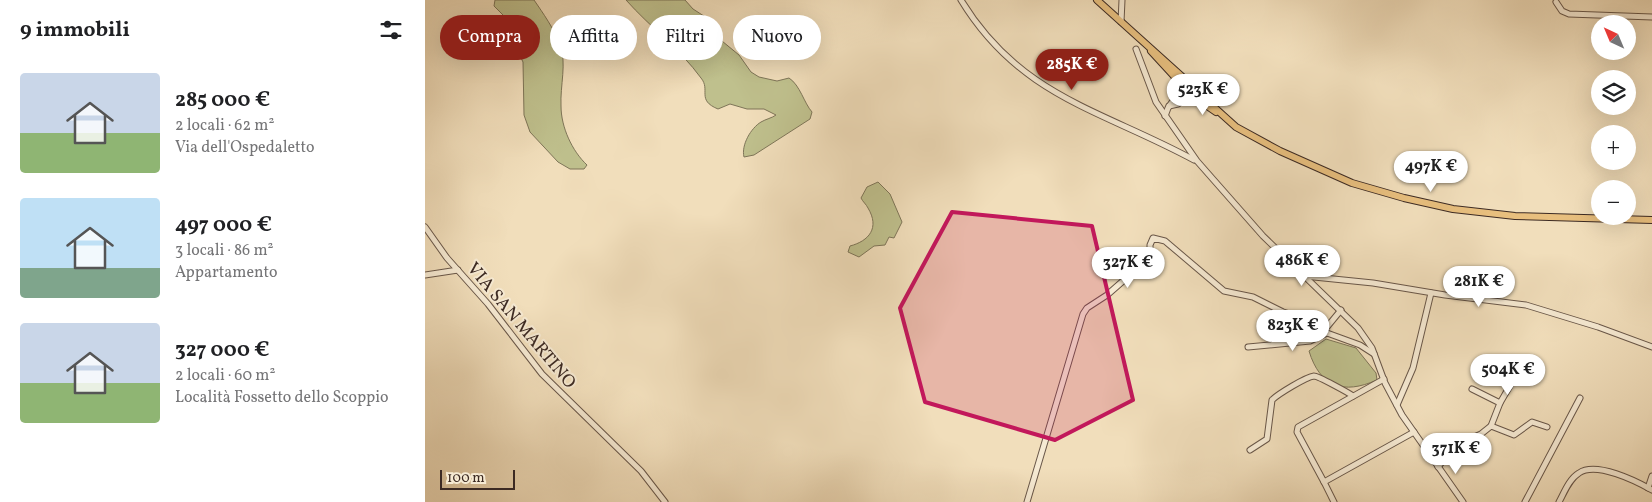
<!DOCTYPE html>
<html lang="it">
<meta charset="utf-8">
<style>
body{margin:0;font-family:Vollkorn,serif;background:#f2f2f2;color:#202124;height:100vh;display:flex;flex-direction:column;font-size:19px;white-space:nowrap}
*{box-sizing:border-box;margin:0}
p{font-size:16px;color:#757577}
.icon{flex:none;width:28px;height:28px;fill:none;stroke:currentColor;stroke-width:2;stroke-linecap:round;stroke-linejoin:round}
.map{position:relative;flex:1;overflow:hidden}
.panel{display:flex;flex-direction:column;background:#fff;width:425px}
.panel>*{flex:none}
.banner{position:absolute;left:15px;top:15px;width:475px;height:45px;display:flex;gap:10px}
.needle{width:32px;rotate:316deg}
.buttons{position:absolute;left:1166px;top:15px;display:grid;gap:10px}
.buttons a{display:grid;place-items:center;width:45px;height:45px;border-radius:50%;background:#fff;box-shadow:0 5px 20px #0002;font-size:25px}
.scale{position:absolute;left:15px;bottom:12px;width:75px;box-sizing:border-box;padding-left:5px;border:2px solid #3c2a23;border-top:0;font-size:14px;line-height:18px;white-space:nowrap;color:#3c2a23;-webkit-text-stroke:4px #f6ead3;paint-order:stroke}
.price{position:absolute;translate:-50% -42px;padding:0 11px;border-radius:18px;background:#fff;color:#222;font-size:16px;line-height:32px;filter:drop-shadow(0 1px 2px #0008)}
.price::after{content:'';position:absolute;left:50%;top:30px;width:15px;height:11px;margin-left:-8px;background:inherit;clip-path:polygon(0 0,100% 0,50% 100%)}
.price.on{background:#8f2418;color:#fff}
ul{padding:0;list-style:none}
li{display:flex;align-items:center;gap:15px;height:125px;padding:0 20px}
li span{display:grid;place-items:center;flex:none;width:140px;height:100px;border-radius:5px;color:#555}
li>.icon{margin-inline-start:auto}
span .icon{width:60px;height:60px;fill:#fffc;stroke-width:1}
li b{font-size:21px}
h2{display:flex;justify-content:space-between;align-items:center;height:60px;padding:0 20px;font-size:21px}
.tag{padding:0 18px;border-radius:22px;background:#fff;box-shadow:0 5px 20px #0002;font-size:18px;line-height:45px}
.tag.on{background:#8f2418;color:#fff}
main{display:flex;flex:1;min-height:0}
.map>svg:first-child{display:block}
</style>
<main>
<section class="panel">
<h2>9 immobili<svg class="icon" aria-label="filters" viewBox="0 0 24 24"><path d="M4 7h16M4 17h16"/><circle cx="9" cy="7" r="2"/><circle cx="15" cy="17" r="2"/></svg></h2>
<ul>
<li><span style="background:linear-gradient(#c9d6e8 60%,#8fb573 0)"><svg class="icon" aria-label="home" viewBox="0 0 24 24"><path d="M3 11l9-7 9 7M6 9v11h12V9"/></svg></span><div><b>285 000 €</b><p>2 locali · 62 m²</p><p>Via dell'Ospedaletto</p></div></li>
<li><span style="background:linear-gradient(#bfe0f5 70%,#7fa58c 0)"><svg class="icon" aria-label="home" viewBox="0 0 24 24"><path d="M3 11l9-7 9 7M6 9v11h12V9"/></svg></span><div><b>497 000 €</b><p>3 locali · 86 m²</p><p>Appartamento</p></div></li>
<li><span style="background:linear-gradient(#c9d6e8 60%,#8fb573 0)"><svg class="icon" aria-label="home" viewBox="0 0 24 24"><path d="M3 11l9-7 9 7M6 9v11h12V9"/></svg></span><div><b>327 000 €</b><p>2 locali · 60 m²</p><p>Località Fossetto dello Scoppio</p></div></li>
</ul>
</section>
<div class="map">
<svg width="1227" height="502" viewBox="0 0 1227 502">
<rect width="100%" height="100%" fill="#f1debb"/>
<filter id="stains"><feTurbulence type="fractalNoise" baseFrequency=".004" numOctaves="4"/><feColorMatrix values="0 0 0 0 .2 0 0 0 0 .09 0 0 0 0 .02 0 0 0 .5 -.17"/></filter>
<radialGradient id="worn" r=".72"><stop offset=".6" stop-color="#630" stop-opacity="0"/><stop offset="1" stop-color="#630" stop-opacity=".3"/></radialGradient>
<g fill="#bfc08d" stroke="#7e7558">
<path d="M70,0H109C118,13 129,29 135,44C142,64 135,85 136,106C136,127 147,151 162,165L159,169H145L133,162L105,132L99,115L98,62L84,34L79,16L69,6Z"/>
<path d="M201,0H260L268,9L282,18L286,32L314,55L326,72L334,77L352,81L364,78C375,85 379,103 387,112L385,119L329,155L319,157C316,145 326,128 336,122C341,119 347,118 351,115L339,109H322L305,104L293,109C271,100 286,90 276,78C255,49 225,27 201,0Z"/>
<path d="M453,182L465,194L477,222L469,238L464,237L460,245L449,246L434,257L423,252L425,246C444,241 455,228 443,208C441,204 438,202 436,198L442,187Z"/>
<path d="M901,339L931,348L951,373L952,380C918,395 895,387 884,351Z"/>
</g>
<g fill="none" stroke-linecap="round" stroke-linejoin="round">
<defs>
<g id="minor">
<path d="M536,0C595,97 677,110 769,160"/>
<polyline points="1131,2 1137,11 1144,14 1227,17"/>
<polyline points="696,22 697,0"/>
<polyline points="711,49 731,102 772,161 838,236 933,328 947,348 960,383 977,415 1038,502"/>
<polyline points="744,106 753,104 760,98"/>
<polyline points="740,116 743,108 754,92"/>
<polyline points="0,227 22,258 63,304 117,374 216,471 240,502"/>
<polyline points="0,275 33,270"/>
<polyline points="879,276 948,283 1020,295 1101,305 1173,327 1227,347"/>
<polyline points="902,327 916,310"/>
<polyline points="902,333 935,345 949,354"/>
<polyline points="823,347 885,341 902,333"/>
<polyline points="959,379 873,427 872,432 899,482 989,432"/>
<polyline points="1047,389 1075,403 1066,426"/>
<polyline points="1075,403 1093,372"/>
<polyline points="972,405 988,368 1006,293"/>
<path d="M825,450L842,439L847,400C853,394 881,377 889,376C893,376 924,393 928,396"/>
<polyline points="1013,467 1031,445 1056,434 1066,426 1089,435 1107,422 1122,427"/>
<polyline points="899,482 909,502"/>
<polyline points="1223,488 1227,476"/>
<polyline points="602,502 658,314 662,308 682,295 698,281 719,267 725,258 725,245 728,238 740,241 799,291 828,297 858,312 902,325"/>
<polyline points="1100,502 1155,398"/>
<path d="M1134,502C1139,493 1144,479 1154,473C1171,461 1211,481 1227,490"/>
</g>
<g id="major">
<polyline points="672,0 763,82"/>
<polyline points="726,51 749,76 754,88"/>
<circle cx="762" cy="90" r="9"/>
<polyline points="771,91 811,127 855,151 927,183 979,198 1028,209 1090,216 1227,220"/>
<polyline points="764,99 775,101 791,112"/>
</g>
</defs>
<use href="#minor" stroke="#695749" stroke-width="7"/>
<use href="#major" stroke="#3c2a23" stroke-width="8"/>
<use href="#minor" stroke="#f6ead3" stroke-width="5"/>
<use href="#major" stroke="#e8bf7e" stroke-width="6"/>
</g>
<path fill="#c2185b" fill-opacity="0.2" stroke="#c2185b" stroke-width="4" stroke-linejoin="round" d="M527,212L667,226L708,400L630,440L500,402L475,308Z"/>
<g text-anchor="middle" stroke-width="4" stroke-linejoin="round" paint-order="stroke">
<g font-size="18" fill="#3c2a23" stroke="#f6ead3">
<text transform="translate(97 325) rotate(50)" y="6">VIA SAN MARTINO</text>
</g>
</g>
<rect width="100%" height="100%" filter="url(#stains)"/>
<rect width="100%" height="100%" fill="url(#worn)"/>
</svg>
<div class="buttons">
<a><svg class="needle" viewBox="-14 -14 28 28"><path d="M0-13l5 13h-10z" fill="#e53935"/><path d="M0 13l5-13h-10z" fill="#757577"/></svg></a>
<a><svg class="icon" aria-label="layers" viewBox="0 0 24 24"><path d="M12 4l9 5-9 5-9-5zM3 14l9 5 9-5"/></svg></a>
<a>+</a>
<a>−</a>
</div>
<div class="scale">100 m</div>
<b class="price on" style="left:647px;top:91px">285K €</b>
<b class="price" style="left:778px;top:116px">523K €</b>
<b class="price" style="left:1006px;top:193px">497K €</b>
<b class="price" style="left:877px;top:287px">486K €</b>
<b class="price" style="left:703px;top:289px">327K €</b>
<b class="price" style="left:1054px;top:308px">281K €</b>
<b class="price" style="left:868px;top:352px">823K €</b>
<b class="price" style="left:1083px;top:396px">504K €</b>
<b class="price" style="left:1031px;top:475px">371K €</b>
<div class="banner">
<a class="tag on">Compra</a>
<a class="tag">Affitta</a>
<a class="tag">Filtri</a>
<a class="tag">Nuovo</a>
</div>
</div>
</main>
